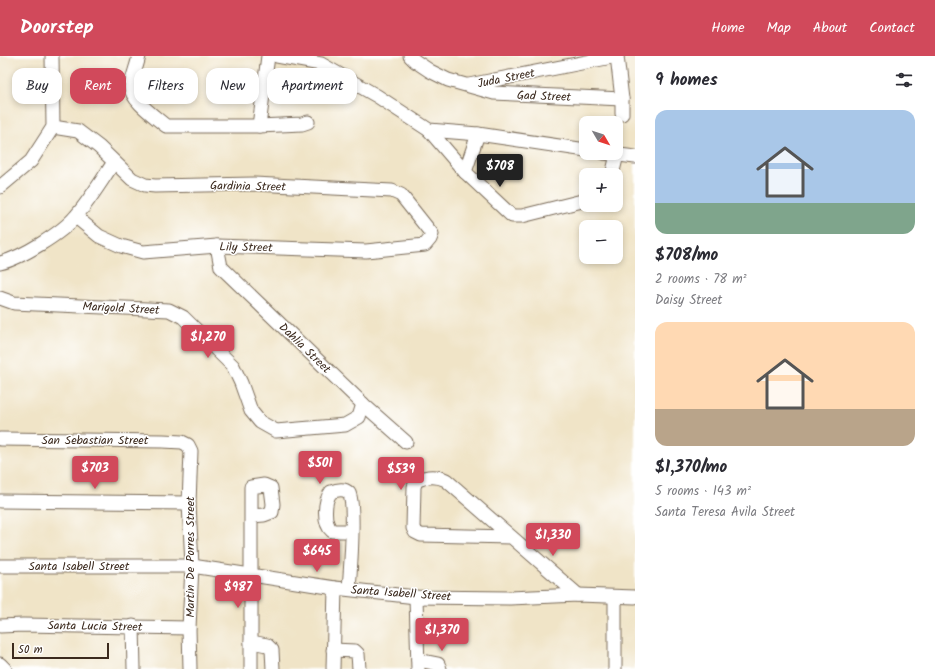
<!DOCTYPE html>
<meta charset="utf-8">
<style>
body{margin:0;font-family:Kalam,sans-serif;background:#f7f7f7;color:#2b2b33;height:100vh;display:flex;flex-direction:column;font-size:15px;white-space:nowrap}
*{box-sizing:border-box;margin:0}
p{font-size:13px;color:#7c7c81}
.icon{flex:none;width:22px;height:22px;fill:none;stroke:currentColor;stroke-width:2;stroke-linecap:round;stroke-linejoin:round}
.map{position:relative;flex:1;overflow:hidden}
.drawer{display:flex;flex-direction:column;background:#fff;width:300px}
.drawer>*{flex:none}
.banner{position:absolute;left:12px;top:12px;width:380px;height:36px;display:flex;gap:8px}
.needle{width:26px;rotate:129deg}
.tools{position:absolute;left:579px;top:60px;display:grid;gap:8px}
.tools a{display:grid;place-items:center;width:44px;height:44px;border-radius:8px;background:#fff;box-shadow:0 2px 6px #0003;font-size:20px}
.scale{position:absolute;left:12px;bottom:10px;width:97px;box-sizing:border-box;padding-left:4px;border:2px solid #3b2a1e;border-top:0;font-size:11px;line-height:14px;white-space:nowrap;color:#3b2a1e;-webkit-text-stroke:3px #fff;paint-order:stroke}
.price{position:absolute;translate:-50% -34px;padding:0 9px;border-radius:4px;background:#d1495b;color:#fff;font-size:13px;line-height:26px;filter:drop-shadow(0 1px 2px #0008)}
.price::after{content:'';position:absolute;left:50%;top:24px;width:12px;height:9px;margin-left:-6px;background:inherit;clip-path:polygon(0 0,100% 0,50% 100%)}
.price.on{background:#222;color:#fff}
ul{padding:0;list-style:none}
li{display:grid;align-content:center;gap:8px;height:212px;padding:0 20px}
li span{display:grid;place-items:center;height:124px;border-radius:12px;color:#555}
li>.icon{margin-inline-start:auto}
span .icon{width:72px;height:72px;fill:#fffc;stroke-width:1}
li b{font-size:17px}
h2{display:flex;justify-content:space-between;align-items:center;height:48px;padding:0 20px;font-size:17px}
.chip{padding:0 14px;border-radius:12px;background:#fff;box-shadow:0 2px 6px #0003;font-size:14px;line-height:36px}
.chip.on{background:#d1495b;color:#fff}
header{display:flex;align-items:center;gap:24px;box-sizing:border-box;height:56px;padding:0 20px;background:#d1495b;color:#fff}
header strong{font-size:19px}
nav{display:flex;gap:22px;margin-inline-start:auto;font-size:14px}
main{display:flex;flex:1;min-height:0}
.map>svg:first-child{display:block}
</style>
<header>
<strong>Doorstep</strong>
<nav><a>Home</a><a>Map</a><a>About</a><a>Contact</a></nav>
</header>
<main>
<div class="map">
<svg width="635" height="613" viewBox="0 0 635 613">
<rect width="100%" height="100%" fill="#fff"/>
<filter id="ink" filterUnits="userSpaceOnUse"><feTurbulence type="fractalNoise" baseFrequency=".025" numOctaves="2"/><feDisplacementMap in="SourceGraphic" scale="8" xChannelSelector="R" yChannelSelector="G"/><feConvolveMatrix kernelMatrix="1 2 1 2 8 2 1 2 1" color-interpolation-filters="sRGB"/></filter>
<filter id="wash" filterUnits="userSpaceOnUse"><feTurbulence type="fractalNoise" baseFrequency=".012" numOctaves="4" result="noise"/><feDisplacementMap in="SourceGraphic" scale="16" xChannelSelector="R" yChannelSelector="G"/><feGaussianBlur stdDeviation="0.9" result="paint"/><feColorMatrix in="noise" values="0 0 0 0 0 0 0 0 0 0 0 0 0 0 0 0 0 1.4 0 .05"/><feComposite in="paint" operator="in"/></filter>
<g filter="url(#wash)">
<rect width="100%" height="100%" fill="#f0e4c7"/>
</g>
<g filter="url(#ink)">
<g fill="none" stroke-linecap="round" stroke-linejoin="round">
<defs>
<g id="minor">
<path d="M139,0C137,10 132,21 131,31C131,45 156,61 166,70H259L302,68L308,66"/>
<polyline points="277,0 321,8 377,40 429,74 478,78 586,94"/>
<polyline points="410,0 415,5 430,15 448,24 494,37 622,43"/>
<polyline points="617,0 622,43 622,58"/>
<polyline points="469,29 617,0"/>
<polyline points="259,70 268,0"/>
<polyline points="53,71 78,75 99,91 132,123 145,129 155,130 254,128 392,135 401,139 432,178 430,183 425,189 366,195 217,190 143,196 121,190 99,180 76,161"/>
<polyline points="429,74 465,116 512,160 522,160 586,144"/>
<polyline points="604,97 635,101"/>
<polyline points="465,116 478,78"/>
<polyline points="612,119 617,99"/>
<polyline points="0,131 31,105 53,71 52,0"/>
<polyline points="217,190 221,211 363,348 406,386"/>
<path d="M0,207C21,202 62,177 76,160C90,144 102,124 114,106"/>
<polyline points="0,242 14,247 169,254 183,261 233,310 241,327 251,355 260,366 276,375 345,369 359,361 363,348"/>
<polyline points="0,383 163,385 182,386 188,389 191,395 189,447 192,510 189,572 190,613"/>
<polyline points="0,445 189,447"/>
<path d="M511,481L421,479L415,476L413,472L414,431L416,425C426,420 436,419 446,424L578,539"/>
<polyline points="0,510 192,510 335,532 416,541 510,542 578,539 635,541"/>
<path d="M349,533C350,520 356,444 349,437C344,432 336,434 331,436C324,445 323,467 332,475H352"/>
<polyline points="416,541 418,613"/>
<polyline points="0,570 23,569 189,572"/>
<polyline points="133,570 134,613"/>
<polyline points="251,586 267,589 272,594 273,613"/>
<polyline points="333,594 355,595 358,598 359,613"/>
<polyline points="418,604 438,608 440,613"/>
<polyline points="0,608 5,613"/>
<polyline points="251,613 251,431 264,429 271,432 273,448 272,456 264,459 251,460"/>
<polyline points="333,613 335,532"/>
<polyline points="615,613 615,541"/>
</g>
</defs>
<use href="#minor" stroke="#7a6b59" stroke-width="15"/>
<use href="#minor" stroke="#fff" stroke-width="13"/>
</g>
</g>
<g text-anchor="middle" stroke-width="3" stroke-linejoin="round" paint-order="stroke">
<g font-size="12" fill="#3b2a1e" stroke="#fff">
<text transform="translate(506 22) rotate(-11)" y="4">Juda Street</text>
<text transform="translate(544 40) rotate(2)" y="4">Gad Street</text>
<text transform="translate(248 130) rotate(1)" y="4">Gardinia Street</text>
<text transform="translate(246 191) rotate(1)" y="4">Lily Street</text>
<text transform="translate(121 252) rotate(3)" y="4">Marigold Street</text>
<text transform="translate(305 292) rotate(44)" y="4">Dahlia Street</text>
<text x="95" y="388">San Sebastian Street</text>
<text transform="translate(190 501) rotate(-90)" y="4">Martin De Porres Street</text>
<text x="79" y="514">Santa Isabell Street</text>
<text transform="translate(401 537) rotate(4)" y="4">Santa Isabell Street</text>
<text transform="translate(95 570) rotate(1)" y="4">Santa Lucia Street</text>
</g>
</g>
</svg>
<div class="tools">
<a><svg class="needle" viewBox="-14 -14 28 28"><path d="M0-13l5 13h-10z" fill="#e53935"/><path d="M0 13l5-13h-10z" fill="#7c7c81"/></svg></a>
<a>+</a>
<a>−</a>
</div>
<div class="scale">50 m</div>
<b class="price on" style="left:500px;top:132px">$708</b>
<b class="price" style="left:208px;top:303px">$1,270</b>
<b class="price" style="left:320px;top:429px">$501</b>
<b class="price" style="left:95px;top:434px">$703</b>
<b class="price" style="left:401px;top:435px">$539</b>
<b class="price" style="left:553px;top:501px">$1,330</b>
<b class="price" style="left:317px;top:517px">$645</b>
<b class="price" style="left:238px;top:553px">$987</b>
<b class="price" style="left:442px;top:596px">$1,370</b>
<div class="banner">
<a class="chip">Buy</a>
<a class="chip on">Rent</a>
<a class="chip">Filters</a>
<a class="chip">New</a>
<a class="chip">Apartment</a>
</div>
</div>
<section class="drawer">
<h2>9 homes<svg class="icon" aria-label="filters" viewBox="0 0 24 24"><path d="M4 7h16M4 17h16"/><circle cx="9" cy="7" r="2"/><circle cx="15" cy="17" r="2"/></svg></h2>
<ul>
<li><span style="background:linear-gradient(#a9c7e8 75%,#7fa58c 0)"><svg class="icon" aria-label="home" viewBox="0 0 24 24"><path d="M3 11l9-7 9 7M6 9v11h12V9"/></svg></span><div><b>$708/mo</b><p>2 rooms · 78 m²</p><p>Daisy Street</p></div></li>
<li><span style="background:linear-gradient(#ffd9b3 70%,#b9a48a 0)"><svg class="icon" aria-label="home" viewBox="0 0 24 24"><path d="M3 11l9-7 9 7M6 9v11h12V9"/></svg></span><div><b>$1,370/mo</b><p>5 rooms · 143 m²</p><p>Santa Teresa Avila Street</p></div></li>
</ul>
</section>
</main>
